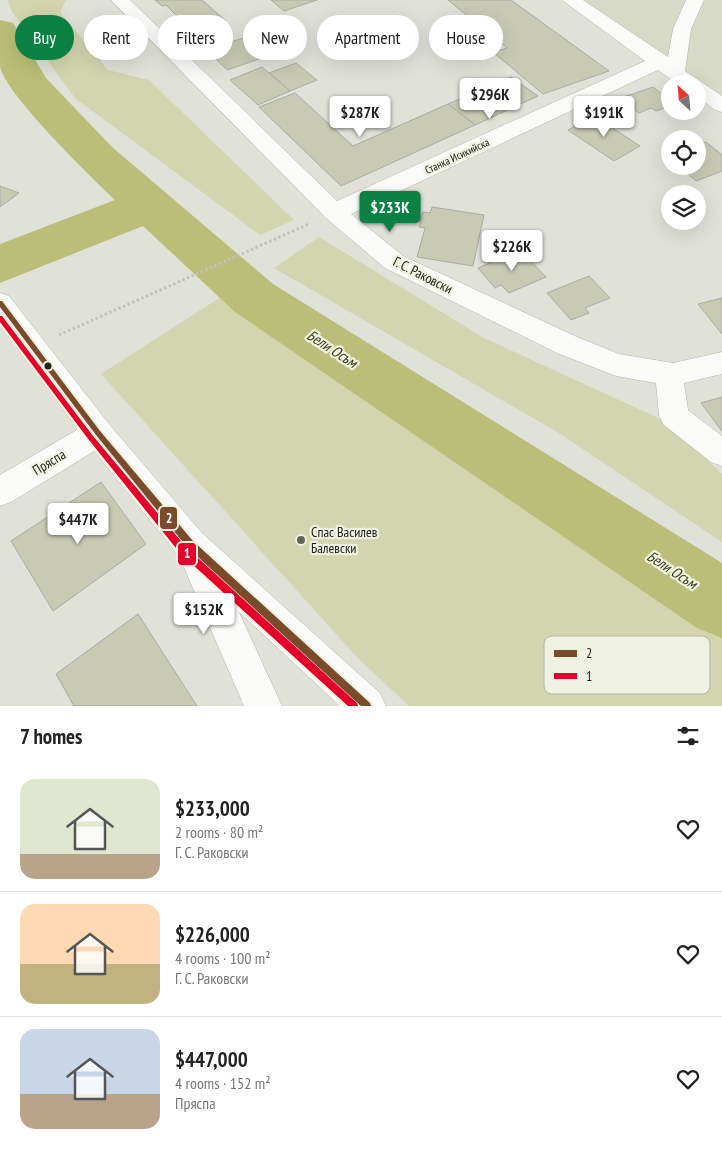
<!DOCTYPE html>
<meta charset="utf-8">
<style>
body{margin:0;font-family:"PT Sans Narrow",sans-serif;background:#f2f2f2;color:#222;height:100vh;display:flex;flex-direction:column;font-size:19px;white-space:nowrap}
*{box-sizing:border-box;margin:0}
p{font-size:16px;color:#767676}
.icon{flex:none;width:28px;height:28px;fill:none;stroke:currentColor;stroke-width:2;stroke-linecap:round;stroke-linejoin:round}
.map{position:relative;height:706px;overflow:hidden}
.panel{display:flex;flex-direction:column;background:#fff;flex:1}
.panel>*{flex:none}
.banner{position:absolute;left:15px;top:15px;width:692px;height:45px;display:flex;gap:10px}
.needle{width:32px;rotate:334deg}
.tools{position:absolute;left:661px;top:75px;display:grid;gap:10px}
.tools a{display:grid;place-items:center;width:45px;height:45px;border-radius:50%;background:#fff;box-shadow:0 5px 20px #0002;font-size:25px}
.price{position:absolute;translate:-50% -42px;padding:0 11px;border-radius:5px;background:#fff;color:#222;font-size:16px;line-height:32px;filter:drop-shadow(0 1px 2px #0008)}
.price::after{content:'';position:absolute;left:50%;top:30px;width:15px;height:11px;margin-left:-8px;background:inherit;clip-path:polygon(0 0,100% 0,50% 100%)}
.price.selected{background:#0b8043;color:#fff}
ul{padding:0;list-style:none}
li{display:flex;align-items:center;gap:15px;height:125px;padding:0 20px}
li+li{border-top:1px solid #e0e0e0}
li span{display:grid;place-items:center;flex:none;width:140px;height:100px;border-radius:15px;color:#555}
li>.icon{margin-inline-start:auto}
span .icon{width:60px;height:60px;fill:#fffc;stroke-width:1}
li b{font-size:21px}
h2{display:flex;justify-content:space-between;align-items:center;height:60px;padding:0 20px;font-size:21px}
.tag{padding:0 18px;border-radius:22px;background:#fff;box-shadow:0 5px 20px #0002;font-size:18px;line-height:45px}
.tag.selected{background:#0b8043;color:#fff}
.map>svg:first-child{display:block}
</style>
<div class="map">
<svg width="722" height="706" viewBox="0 0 722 706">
<rect width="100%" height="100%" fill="#e0e1d8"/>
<polygon fill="#d8dac8" points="575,0 722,0 722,108 698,90 698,84"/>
<g fill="#d2d5af">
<polygon points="8,0 66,0 60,12 108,70 149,80 294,220 260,235 75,98 12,12"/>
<polygon points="319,237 484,338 669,423 722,474 722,542 559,433 274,268"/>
<polygon points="224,295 722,630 722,706 409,706 357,657 101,374"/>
</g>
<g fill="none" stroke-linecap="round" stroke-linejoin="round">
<path fill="#babe78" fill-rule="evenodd" d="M0,20L13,23L46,78L112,147L273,284L722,563V638L697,628L235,312L143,226L0,283V244L115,200C92,178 4,93 0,66C0,52 0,35 0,20Z"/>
</g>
<g fill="#c8cab4" stroke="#aaaba3">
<polygon points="155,0 202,0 226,21 193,32 166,5 162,6"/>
<polygon points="271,0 317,0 284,11"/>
<polygon points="448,0 511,0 609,71 543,94 493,52 507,48"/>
<polygon points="270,29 291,48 227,70 207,50"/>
<polygon points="296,63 317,80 290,91 269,73"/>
<polygon points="262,67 290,91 258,105 230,80"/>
<polygon points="511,77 538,96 475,125 448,104"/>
<polygon points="653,87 670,100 670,106 656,111 651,108 639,113 621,98"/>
<polygon points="295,93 353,146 448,104 475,125 341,186 259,107"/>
<polygon points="594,116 640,146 614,161 568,130"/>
<polygon points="706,142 722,155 722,171 696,181 679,166 698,166 698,145"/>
<polygon points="0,186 19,193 0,207"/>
<polygon points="432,207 484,215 473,266 417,257 425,228 419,227 423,212 430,213"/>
<polygon points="520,250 546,277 509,293 501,285 495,288 478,268"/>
<polygon points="589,276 610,298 585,308 589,313 571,320 547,293"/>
<polygon points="722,298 722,334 698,304"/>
<polygon points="722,397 722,431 701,403"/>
<polygon points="101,482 146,544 53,611 11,541"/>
<polygon points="138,614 197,706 74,706 56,674"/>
</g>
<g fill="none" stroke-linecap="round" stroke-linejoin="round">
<defs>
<g id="minor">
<polygon points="111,0 130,0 337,201 645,61 562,0 583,0 668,57 673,29 686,0 704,0 691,29 685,71 722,96 722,112 715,110 698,97 698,84 678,84 658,70 351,214 403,256 577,337 619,354 673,363 722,352 722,374 684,383 688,410 722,436 722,466 711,462 664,425 659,416 656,383 616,376 557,353 385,268 326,218"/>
<polygon points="98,420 109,424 113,433 109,442 11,502 0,506 0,475 87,424"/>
<polygon points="193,533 205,538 282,706 244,706 176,549 181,538"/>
</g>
<polygon id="major" points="0,293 9,296 109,424 202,533 380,693 386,706 340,706 178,555 87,442 0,323"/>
</defs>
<use href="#minor" stroke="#b2b3ab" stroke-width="1"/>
<use href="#major" stroke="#b2b3ab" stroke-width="1"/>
<polyline stroke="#c1c1bf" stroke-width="3" stroke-dasharray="2.5 2.5" stroke-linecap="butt" points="59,335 309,224"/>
<use href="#minor" fill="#fafaf9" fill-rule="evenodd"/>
<use href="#major" fill="#fafaf9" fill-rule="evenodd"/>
<defs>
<polygon id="bus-1" points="0,301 2,301 100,431 193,541 370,703 371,706 361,706 187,547 96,435 0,307"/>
<polygon id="bus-2" points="0,316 2,316 93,436 186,547 357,703 358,706 348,706 180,553 89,440 0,322"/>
</defs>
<use href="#bus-1" stroke="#f0f2e1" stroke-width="4"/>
<use href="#bus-2" stroke="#f0f2e1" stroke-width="4"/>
<use href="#bus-1" fill="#7a4b2a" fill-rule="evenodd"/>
<use href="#bus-2" fill="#e4002b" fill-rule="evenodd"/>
</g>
<circle fill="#21221c" stroke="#f0f2e1" stroke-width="2" cx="48" cy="366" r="4.5"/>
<circle fill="#64655e" stroke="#f0f2e1" stroke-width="2" cx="301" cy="540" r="5"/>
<g text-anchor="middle" stroke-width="4.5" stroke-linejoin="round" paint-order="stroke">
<g font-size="11" fill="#21221c" stroke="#f0f2e1">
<text transform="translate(457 156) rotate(-25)" y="4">Станка Исикийска</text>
</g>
<g font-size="14" fill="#21221c" stroke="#f0f2e1">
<text transform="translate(423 275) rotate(27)" y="5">Г. С. Раковски</text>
<text transform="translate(49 462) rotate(-31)" y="5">Пряспа</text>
</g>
<g font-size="14" fill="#21221c" stroke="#f0f2e1" text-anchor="start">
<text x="311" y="537">Спас Василев<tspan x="311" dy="16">Балевски</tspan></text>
</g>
<g font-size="15" font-style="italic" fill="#393b13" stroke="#f0f2e1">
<text transform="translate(332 349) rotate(33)" y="5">Бели Осъм</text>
<text transform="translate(672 570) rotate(33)" y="5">Бели Осъм</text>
</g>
</g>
<rect x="544" y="636" width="166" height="58" rx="8" fill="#f0f2e1" stroke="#b2b4a6" stroke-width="1"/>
<rect x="554" y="650" width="23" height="7" fill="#7a4b2a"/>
<rect x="554" y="673" width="23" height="6" fill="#e4002b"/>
<g font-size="14" fill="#21221c">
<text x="586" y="658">2</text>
<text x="586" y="681">1</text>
</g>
<g stroke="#f0f2e1" stroke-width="2">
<rect x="159" y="506" width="19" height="24" rx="5" fill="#7a4b2a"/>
<rect x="177" y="542" width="20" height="24" rx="5" fill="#e4002b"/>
</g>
<g font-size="14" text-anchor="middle" font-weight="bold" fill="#fff">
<text x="169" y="523">2</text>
<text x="187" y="558">1</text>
</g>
</svg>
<div class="tools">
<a><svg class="needle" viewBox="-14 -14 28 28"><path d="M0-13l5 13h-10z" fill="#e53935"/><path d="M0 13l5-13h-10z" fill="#767676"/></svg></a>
<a><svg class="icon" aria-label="locate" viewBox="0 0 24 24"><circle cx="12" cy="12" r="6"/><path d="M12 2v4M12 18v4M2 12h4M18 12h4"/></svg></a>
<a><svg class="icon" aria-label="layers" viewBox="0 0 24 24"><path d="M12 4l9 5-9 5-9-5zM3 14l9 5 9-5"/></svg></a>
</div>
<b class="price" style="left:490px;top:120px">$296K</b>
<b class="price" style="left:360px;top:138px">$287K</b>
<b class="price" style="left:604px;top:138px">$191K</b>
<b class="price selected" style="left:390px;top:233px">$233K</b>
<b class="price" style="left:512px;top:272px">$226K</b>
<b class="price" style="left:78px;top:545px">$447K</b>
<b class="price" style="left:204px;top:635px">$152K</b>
<div class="banner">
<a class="tag selected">Buy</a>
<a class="tag">Rent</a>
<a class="tag">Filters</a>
<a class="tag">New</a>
<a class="tag">Apartment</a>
<a class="tag">House</a>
</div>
</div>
<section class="panel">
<h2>7 homes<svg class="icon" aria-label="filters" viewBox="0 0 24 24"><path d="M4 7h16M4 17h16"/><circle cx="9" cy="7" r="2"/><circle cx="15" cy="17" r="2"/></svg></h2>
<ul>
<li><span style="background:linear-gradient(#dfe7d0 75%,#b9a48a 0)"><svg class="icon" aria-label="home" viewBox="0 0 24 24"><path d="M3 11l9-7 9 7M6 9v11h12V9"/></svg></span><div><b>$233,000</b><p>2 rooms · 80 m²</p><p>Г. С. Раковски</p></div><svg class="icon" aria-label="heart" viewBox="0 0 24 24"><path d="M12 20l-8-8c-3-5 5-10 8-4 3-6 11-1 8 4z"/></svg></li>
<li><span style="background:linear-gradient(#ffd9b3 60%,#c2b280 0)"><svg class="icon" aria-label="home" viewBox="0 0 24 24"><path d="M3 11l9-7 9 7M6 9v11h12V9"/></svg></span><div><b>$226,000</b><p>4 rooms · 100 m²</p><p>Г. С. Раковски</p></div><svg class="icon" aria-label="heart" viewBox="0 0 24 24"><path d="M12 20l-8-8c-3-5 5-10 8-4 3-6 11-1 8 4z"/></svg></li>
<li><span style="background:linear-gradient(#c9d6e8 65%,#b9a48a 0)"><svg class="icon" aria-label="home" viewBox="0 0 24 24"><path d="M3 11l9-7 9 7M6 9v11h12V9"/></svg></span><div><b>$447,000</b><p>4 rooms · 152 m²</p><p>Пряспа</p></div><svg class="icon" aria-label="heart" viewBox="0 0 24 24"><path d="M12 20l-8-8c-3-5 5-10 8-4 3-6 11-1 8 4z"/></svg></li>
</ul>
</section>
